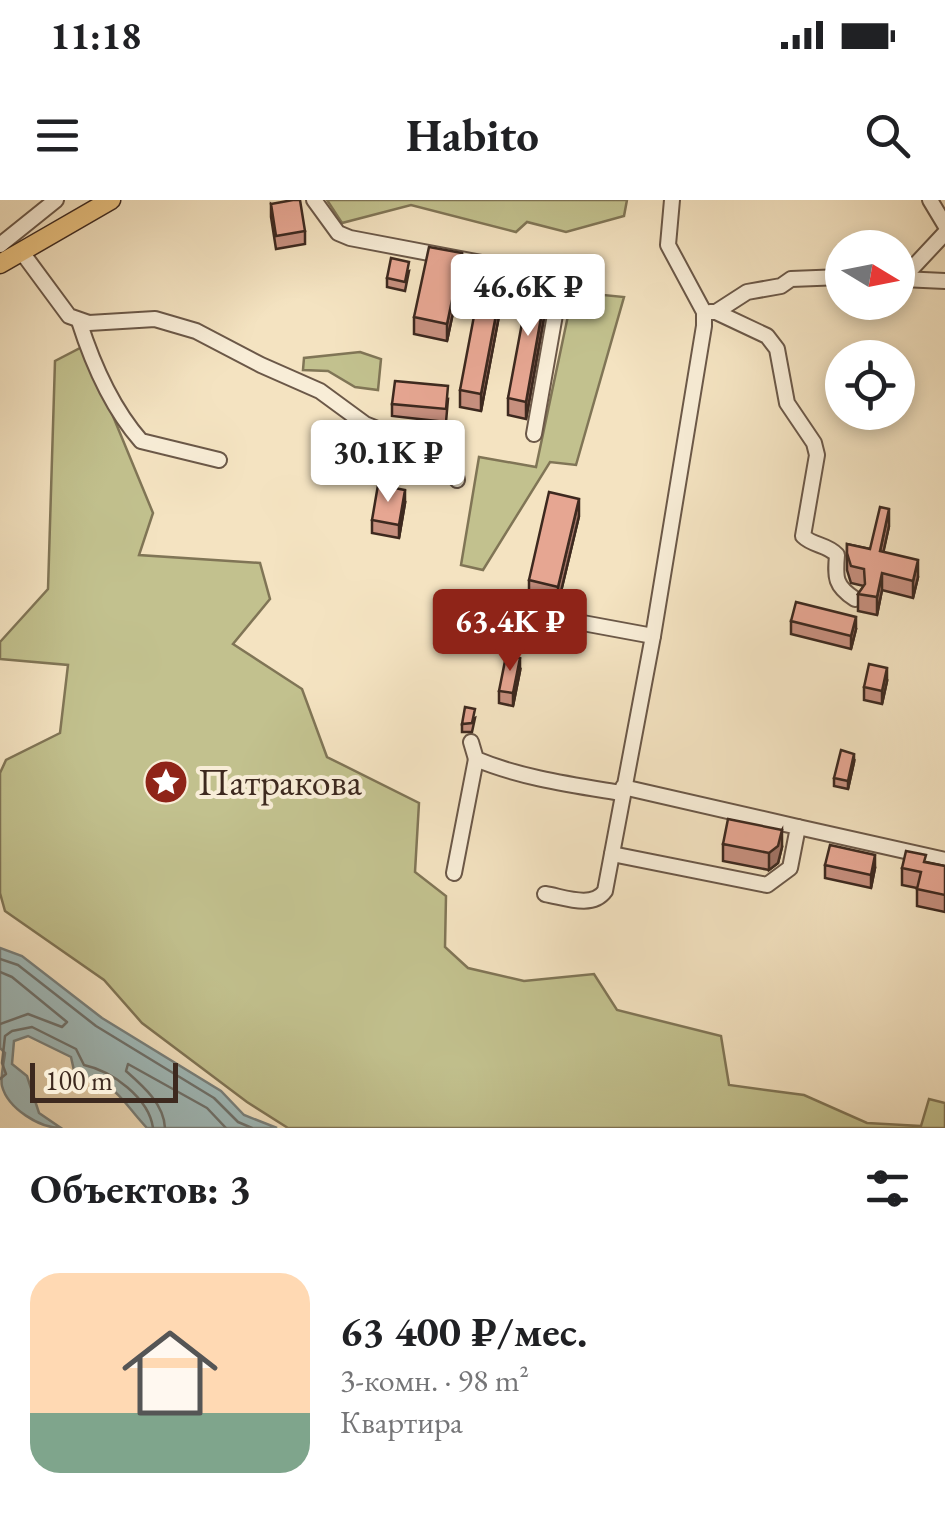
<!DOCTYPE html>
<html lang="ru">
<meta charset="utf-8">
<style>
body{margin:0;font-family:"EB Garamond",serif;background:#f2f2f2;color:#202124;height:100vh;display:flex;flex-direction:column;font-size:38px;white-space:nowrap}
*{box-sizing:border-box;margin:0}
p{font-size:32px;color:#757577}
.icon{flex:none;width:55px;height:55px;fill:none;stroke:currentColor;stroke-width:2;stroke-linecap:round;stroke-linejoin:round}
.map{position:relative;height:928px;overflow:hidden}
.panel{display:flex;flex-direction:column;background:#fff;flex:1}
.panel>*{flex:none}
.needle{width:65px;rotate:100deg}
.fabs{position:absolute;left:825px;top:30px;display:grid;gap:20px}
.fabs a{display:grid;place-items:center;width:90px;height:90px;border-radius:50%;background:#fff;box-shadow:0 5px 15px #0003;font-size:50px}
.scale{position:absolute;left:30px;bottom:25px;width:148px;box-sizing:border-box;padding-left:10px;border:5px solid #3d291f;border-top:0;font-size:28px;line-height:35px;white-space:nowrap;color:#3d291f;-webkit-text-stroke:8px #f8edd7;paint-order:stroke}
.price{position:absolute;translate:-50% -85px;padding:0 22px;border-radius:10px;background:#fff;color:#222;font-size:32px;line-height:65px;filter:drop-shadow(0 2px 5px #0008)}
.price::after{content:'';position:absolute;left:50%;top:60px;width:30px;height:22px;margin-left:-15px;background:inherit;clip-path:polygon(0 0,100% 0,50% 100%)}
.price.active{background:#8f2418;color:#fff}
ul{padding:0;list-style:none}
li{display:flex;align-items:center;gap:30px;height:250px;padding:0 30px}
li+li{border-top:2px solid #e0e0e0}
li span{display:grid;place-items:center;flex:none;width:280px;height:200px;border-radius:30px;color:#555}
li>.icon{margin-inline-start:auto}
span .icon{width:120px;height:120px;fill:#fffc;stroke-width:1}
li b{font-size:42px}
h2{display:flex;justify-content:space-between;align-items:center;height:120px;padding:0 30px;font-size:42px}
.status{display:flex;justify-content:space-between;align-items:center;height:70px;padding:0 50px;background:#fff;direction:ltr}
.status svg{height:28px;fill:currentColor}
header{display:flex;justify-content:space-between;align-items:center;height:130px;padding:0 30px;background:#fff;font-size:45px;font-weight:700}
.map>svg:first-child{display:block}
</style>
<div class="status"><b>11:18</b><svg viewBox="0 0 49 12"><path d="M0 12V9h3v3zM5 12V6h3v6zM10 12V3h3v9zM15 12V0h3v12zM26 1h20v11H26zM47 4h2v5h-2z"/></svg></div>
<header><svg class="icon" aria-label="menu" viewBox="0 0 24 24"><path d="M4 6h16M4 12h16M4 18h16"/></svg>Habito<svg class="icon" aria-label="search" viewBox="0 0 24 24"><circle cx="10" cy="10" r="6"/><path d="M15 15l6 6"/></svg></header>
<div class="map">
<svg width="945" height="928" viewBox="0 0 945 928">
<rect width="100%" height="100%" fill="#f4e3c1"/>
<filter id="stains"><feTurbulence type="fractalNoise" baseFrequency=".002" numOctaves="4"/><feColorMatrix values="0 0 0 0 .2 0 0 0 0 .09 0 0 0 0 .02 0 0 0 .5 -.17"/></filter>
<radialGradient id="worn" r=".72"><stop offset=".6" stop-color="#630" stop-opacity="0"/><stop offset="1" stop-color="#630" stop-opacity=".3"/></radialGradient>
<g fill="#c2c18e" stroke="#807556" stroke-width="2.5">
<polygon points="327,0 627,0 624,16 566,32 527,22 516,32 411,5 342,23"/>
<polygon points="573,92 624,97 576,265 550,262 483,370 461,365 479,257 536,267"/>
<polygon points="84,146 153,313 139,355 260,363 270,399 233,444 302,489 327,557 419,603 415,672 446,696 445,747 468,768 524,781 594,774 617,810 721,836 729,885 804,895 867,923 921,926 929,899 945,903 945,928 288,928 247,902 142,823 104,780 5,711 0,693 0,573 6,560 60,533 68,465 0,459 0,442 48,389 55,161"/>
<polygon points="360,152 381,159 378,190 355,187 328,171 303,170 304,158"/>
</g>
<path fill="#a0bcbd" stroke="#78817e" stroke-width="2.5" d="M0,748L22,756L102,818L221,891L244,915L277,928H147C122,902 115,879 75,875L71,857L28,836L14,841L12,864L27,876L39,913L61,928C40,928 8,909 2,886C0,878 4,862 5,853L0,848Z"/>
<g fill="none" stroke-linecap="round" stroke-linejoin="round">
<g stroke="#6e726e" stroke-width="2.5">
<polyline points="0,759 18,765 96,826 214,898 238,922 252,928"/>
<polyline points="0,772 12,777 67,822 62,827 28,814 0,824"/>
<path d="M0,879L6,874L2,863L5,836L12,831L32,827L76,849L84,865C112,871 149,898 153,928"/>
<path d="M165,928C164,904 143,886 126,871L128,864L207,908L226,928"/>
</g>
<defs>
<g id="minor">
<polyline points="314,0 338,33 350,38 555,77 559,92 534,234"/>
<polyline points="930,0 945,25"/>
<polyline points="0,45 56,0"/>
<polyline points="21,51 69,116 89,123 155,119 196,131 261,165 320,191 365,224 380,230 424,237 440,244 450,252 457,280"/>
<polyline points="898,79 902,79 945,33"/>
<polyline points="902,79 945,81"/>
<polyline points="710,112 716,112 747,92 781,86 791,79 842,77"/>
<path d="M716,112L767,136L777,149L787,203L814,243L817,255L803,336C813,346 827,344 837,355C835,378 835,386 855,399"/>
<path d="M79,121C92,162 112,208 141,241L219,260"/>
<polyline points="545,416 653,436"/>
<path d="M471,542L476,559C521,578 573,585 621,593"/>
<polyline points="798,627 945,660"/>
<polyline points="612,654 767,685 790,668 798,627 623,587"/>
<polyline points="454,673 476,559"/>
<path d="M545,694C564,697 592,709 605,691L653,436L704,126V112L668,45L672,0"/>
</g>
<polyline id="major" points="0,64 111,0"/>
</defs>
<use href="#minor" stroke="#6b5848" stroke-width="18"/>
<use href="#major" stroke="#3d291f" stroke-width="21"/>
<use href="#minor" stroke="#f8edd7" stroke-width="14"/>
<use href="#major" stroke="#eac280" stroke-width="18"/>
</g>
<g fill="#c68f7e" stroke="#3d291f" stroke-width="2.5">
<polygon points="271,4 305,31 305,44 276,49 271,17"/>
<polygon points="462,70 447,141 414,134 414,117"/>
<polygon points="409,71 405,91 387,87 387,78"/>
<polygon points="506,79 481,211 460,207 460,190"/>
<polygon points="548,95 526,219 508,215 508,198"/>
<polygon points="448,199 446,222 392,216 392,204"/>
<polygon points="405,303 399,338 372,333 372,320"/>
<polygon points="579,316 558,404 529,397 529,380"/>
<polygon points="889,326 883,352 918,377 913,398 882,390 877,415 858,411 858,394 864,386 851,383 847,370 847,344 870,349"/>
<polygon points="471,414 563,430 559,449 471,431"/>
<polygon points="791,421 856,429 851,449 791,434"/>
<polygon points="520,471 513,506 499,503 499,491"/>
<polygon points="887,481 882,504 864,500 864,487"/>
<polygon points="475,518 472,532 462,532 462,524"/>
<polygon points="854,562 848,589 834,586 834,578"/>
<polygon points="723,644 782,647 778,663 769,670 723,661"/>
<polygon points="926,662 945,666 945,712 917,706 917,688 902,685 902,668"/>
<polygon points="825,665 875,668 871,688 825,678"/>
</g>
<g fill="#a17466" stroke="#3d291f" stroke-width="2.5">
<polygon points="462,53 462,70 447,141 447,124"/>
<polygon points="506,62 506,79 481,211 481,194"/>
<polygon points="548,78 548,95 526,219 526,202"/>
<polygon points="405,290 405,303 399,338 399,325"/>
<polygon points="579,299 579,316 558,404 558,387"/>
<polygon points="889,309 889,326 880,368 880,351"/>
<polygon points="918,360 918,377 913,398 913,381"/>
<polygon points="882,373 882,390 877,415 877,397"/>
<polygon points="563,413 563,430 559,449 559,432"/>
<polygon points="856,417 856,429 851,449 851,436"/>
<polygon points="520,458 520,471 513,506 513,493"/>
<polygon points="887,468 887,481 882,504 882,491"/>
<polygon points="854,554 854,562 848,589 848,581"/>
<polygon points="782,630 782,647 778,663 769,670 769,653"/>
<polygon points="875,655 875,668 871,688 871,675"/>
</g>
<g fill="#e6a692" stroke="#3d291f" stroke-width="2.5">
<polygon points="293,0 300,0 305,31 276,36 271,4"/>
<polygon points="429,47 462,53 447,124 414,117"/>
<polygon points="391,58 409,62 405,82 387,78"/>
<polygon points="485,58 506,62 481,194 460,190"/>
<polygon points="531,75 548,78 526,202 508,198"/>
<polygon points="395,181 448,186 446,209 392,204"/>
<polygon points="378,285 405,290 399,325 372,320"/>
<polygon points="549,292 579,299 558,387 529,380"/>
<polygon points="880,307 889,309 880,351 918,360 913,381 882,373 877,397 858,394 865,384 864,369 851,366 847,353 847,344 870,349"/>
<polygon points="475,396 563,413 559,432 471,414"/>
<polygon points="796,402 856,417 851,436 791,421"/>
<polygon points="506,456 520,458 513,493 499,491"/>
<polygon points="869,464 887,468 882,491 864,487"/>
<polygon points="465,507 475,509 472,523 462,524"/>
<polygon points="841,550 854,554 848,581 834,578"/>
<polygon points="728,619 782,630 778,646 769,653 723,644"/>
<polygon points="830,645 875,655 871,675 825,665"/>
<polygon points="906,651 926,655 924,662 945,666 945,695 917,689 921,672 902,668"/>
</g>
<defs>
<symbol id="sight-disc" viewBox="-11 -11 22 22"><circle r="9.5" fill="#8f2418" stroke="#f8edd7"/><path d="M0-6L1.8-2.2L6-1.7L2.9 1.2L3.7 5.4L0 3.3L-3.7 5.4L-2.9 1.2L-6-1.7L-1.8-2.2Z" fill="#fff"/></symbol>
</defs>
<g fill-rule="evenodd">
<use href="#sight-disc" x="141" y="557" width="50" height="50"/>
</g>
<g text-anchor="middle" stroke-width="8" stroke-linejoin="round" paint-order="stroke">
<g font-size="38" fill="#3d291f" stroke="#f8edd7" text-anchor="start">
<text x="198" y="595">Патракова</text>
</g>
</g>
<rect width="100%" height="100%" filter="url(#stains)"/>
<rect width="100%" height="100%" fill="url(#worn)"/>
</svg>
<div class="fabs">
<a><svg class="needle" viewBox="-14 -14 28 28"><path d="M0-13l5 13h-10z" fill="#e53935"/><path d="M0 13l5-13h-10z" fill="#757577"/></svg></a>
<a><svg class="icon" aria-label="locate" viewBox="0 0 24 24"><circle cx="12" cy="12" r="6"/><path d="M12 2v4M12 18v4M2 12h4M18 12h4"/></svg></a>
</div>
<div class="scale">100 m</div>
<b class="price" style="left:528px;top:139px">46.6K ₽</b>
<b class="price" style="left:388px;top:305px">30.1K ₽</b>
<b class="price active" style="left:510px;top:474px">63.4K ₽</b>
</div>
<section class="panel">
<h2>Объектов: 3<svg class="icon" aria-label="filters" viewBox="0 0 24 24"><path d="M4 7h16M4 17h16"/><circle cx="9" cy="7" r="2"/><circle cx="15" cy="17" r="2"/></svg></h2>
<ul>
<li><span style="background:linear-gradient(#ffd9b3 70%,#7fa58c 0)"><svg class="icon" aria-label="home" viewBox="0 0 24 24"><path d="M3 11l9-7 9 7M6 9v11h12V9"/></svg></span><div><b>63 400 ₽/мес.</b><p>3-комн. · 98 m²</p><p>Квартира</p></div></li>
</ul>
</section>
